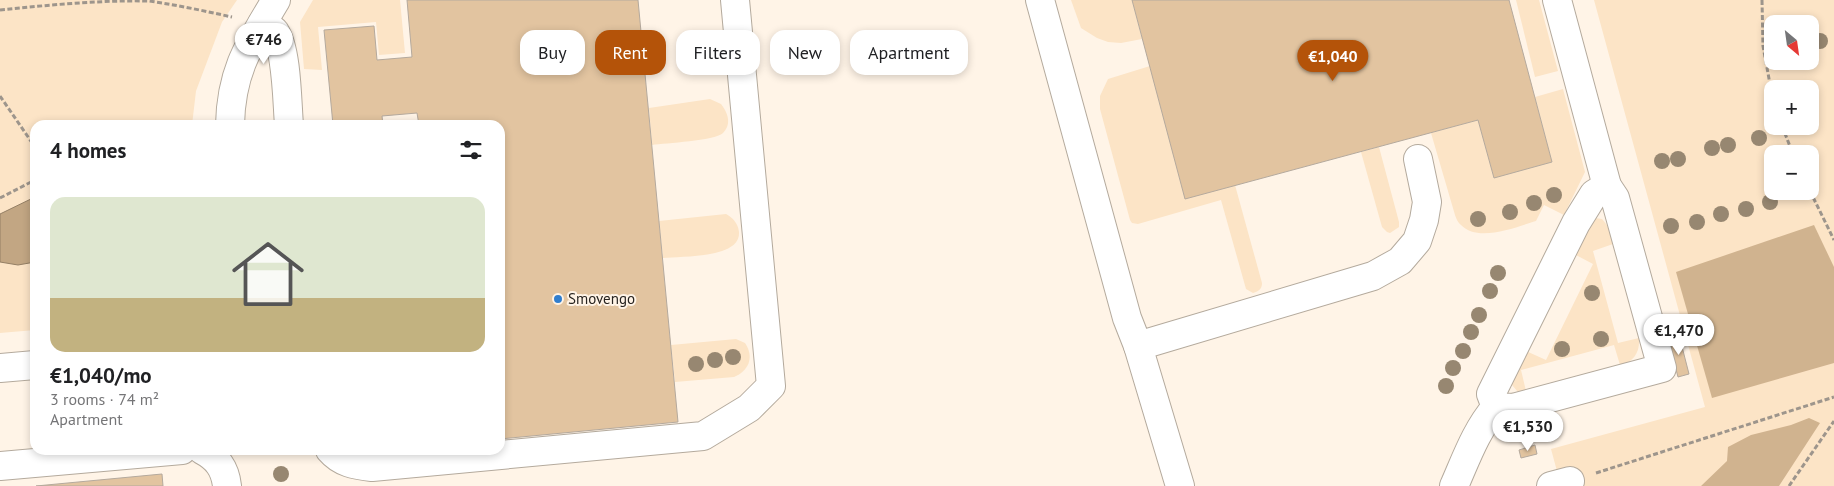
<!DOCTYPE html>
<meta charset="utf-8">
<style>
body{margin:0;font-family:"PT Sans",sans-serif;background:#f6f6f6;color:#202124;height:100vh;display:flex;flex-direction:column;font-size:19px;white-space:nowrap}
*{box-sizing:border-box;margin:0}
p{font-size:16px;color:#757577}
.icon{flex:none;width:28px;height:28px;fill:none;stroke:currentColor;stroke-width:2;stroke-linecap:round;stroke-linejoin:round}
.map{position:relative;flex:1;overflow:hidden}
.sheet{position:absolute;left:30px;top:120px;width:475px;height:335px;display:flex;flex-direction:column;background:#fff;border-radius:15px;box-shadow:0 2px 8px #0003}
.sheet>*{flex:none}
.banner{position:absolute;left:520px;top:30px;width:475px;height:45px;display:flex;gap:10px}
.needle{width:32px;rotate:151deg}
.controls{position:absolute;left:1764px;top:15px;display:grid;gap:10px}
.controls a{display:grid;place-items:center;width:55px;height:55px;border-radius:10px;background:#fff;box-shadow:0 2px 8px #0003;font-size:25px}
.price{position:absolute;translate:-50% -42px;padding:0 11px;border-radius:18px;background:#fff;color:#222;font-size:16px;line-height:32px;filter:drop-shadow(0 1px 2px #0008)}
.price::after{content:'';position:absolute;left:50%;top:30px;width:15px;height:11px;margin-left:-8px;background:inherit;clip-path:polygon(0 0,100% 0,50% 100%)}
.price.active{background:#b45309;color:#fff}
ul{padding:0;list-style:none}
li{display:grid;align-content:center;gap:10px;height:265px;padding:0 20px}
li+li{border-top:1px solid #e0e0e0}
li span{display:grid;place-items:center;height:155px;border-radius:15px;color:#555}
li>.icon{margin-inline-start:auto}
span .icon{width:90px;height:90px;fill:#fffc;stroke-width:1}
li b{font-size:21px}
h2{display:flex;justify-content:space-between;align-items:center;height:60px;padding:0 20px;font-size:21px}
.chip{padding:0 18px;border-radius:15px;background:#fff;box-shadow:0 2px 8px #0003;font-size:18px;line-height:45px}
.chip.active{background:#b45309;color:#fff}
.map>svg:first-child{display:block}
</style>
<div class="map">
<svg width="1834" height="486" viewBox="0 0 1834 486">
<rect width="100%" height="100%" fill="#fff4e7"/>
<g fill="#fce4c6" fill-rule="evenodd">
<polygon points="0,0 237,0 222,22 196,91 192,125 35,125 35,330 0,333"/>
<polygon points="313,0 400,0 405,53 379,55 376,22 318,27 322,70 304,69 300,22"/>
<polygon points="1071,0 1132,0 1142,39 1121,43 1108,42 1097,38 1081,28"/>
<polygon points="1516,0 1539,0 1558,71 1535,77"/>
<path d="M1594,0H1834V486H1561L1551,449L1705,407ZM1772,24H1810V61H1772ZM1772,89H1810V126H1772ZM1772,154H1810V191H1772Z"/>
<path d="M1150,66L1235,185L1262,283C1262,289 1259,291 1253,293L1246,289L1221,200L1138,224L1132,223L1130,220L1100,109V96L1108,79Z"/>
<path d="M1563,89L1585,172L1564,215L1544,205L1536,221C1516,227 1478,243 1461,225C1458,223 1456,218 1455,215L1431,133L1478,120L1494,178L1552,162L1535,97Z"/>
<path d="M710,99L721,104C728,113 732,124 723,133C714,141 666,143 652,145L649,108Z"/>
<polygon points="1379,147 1399,222 1399,227 1390,233 1387,232 1382,227 1361,152"/>
<path d="M726,214C733,218 738,223 739,232C741,259 681,256 663,258L659,221Z"/>
<path d="M1595,218L1602,219C1609,226 1611,235 1613,244L1593,251L1618,343L1639,338C1640,352 1634,362 1620,365L1614,345L1521,370L1526,391L1518,392L1512,385V380L1526,351L1546,360L1593,264L1574,254L1591,221Z"/>
<path d="M736,339L745,343C755,358 748,371 734,377L675,382L671,345Z"/>
</g>
<g fill="#d0b38f">
<polygon points="1814,225 1834,267 1834,363 1712,398 1676,272"/>
<polygon points="1809,418 1820,423 1779,486 1701,486 1727,461 1728,447 1751,435 1791,425"/>
</g>
<polygon fill="#c2a683" stroke="#947f65" points="35,197 35,262 18,265 0,262 0,214"/>
<g fill="#e2c4a0" stroke="#b4a99d">
<polygon points="407,0 638,0 678,422 500,439 500,125 419,125 417,113 382,116 383,125 333,125 324,30 374,26 377,60 412,57"/>
<polygon points="1132,0 1509,0 1552,162 1494,178 1478,120 1185,199"/>
<polygon points="1679,335 1689,374 1678,377 1668,338"/>
<polygon points="1535,445 1537,454 1521,458 1519,450"/>
<polygon points="162,474 163,486 36,486"/>
</g>
<g fill="none" stroke-linecap="round" stroke-linejoin="round">
<defs>
<g id="minor">
<polyline points="1040,0 1127,318 1138,346 1180,486"/>
<polyline points="1557,0 1607,186"/>
<path d="M262,24C266,26 272,28 275,32C287,50 287,102 289,125"/>
<path d="M230,125C231,71 249,45 276,0"/>
<polygon points="1607,186 1615,198 1662,368 1513,408 1496,407 1491,394 1576,223 1594,194"/>
<polyline points="1138,346 1373,276 1400,261 1417,241 1424,220 1427,202 1418,159"/>
<polyline points="0,368 35,365"/>
<path d="M202,450C217,458 225,468 227,486"/>
<path d="M330,450C341,463 355,465 372,467L703,436L749,408L771,386L735,0"/>
<polyline points="0,466 182,450"/>
<path d="M1454,486C1466,459 1476,430 1496,407"/>
<polyline points="1551,486 1570,481"/>
</g>
</defs>
<use href="#minor" stroke="#b4aa9d" stroke-width="30"/>
<g stroke="#9d958c" stroke-width="3" stroke-dasharray="5 2.5" stroke-linecap="butt">
<polyline points="1762,0 1763,46 1772,95"/>
<path d="M0,10C49,5 100,0 149,1C177,5 205,11 232,17"/>
<polyline points="0,96 35,147"/>
<polyline points="1782,126 1793,154"/>
<polyline points="1810,191 1834,240"/>
<polyline points="0,198 35,180"/>
<polyline points="1596,473 1834,397"/>
<polyline points="1789,486 1834,421"/>
</g>
<use href="#minor" stroke="#fff" stroke-width="28"/>
</g>
<g fill="#978771">
<circle cx="1820" cy="41" r="8"/>
<circle cx="1759" cy="138" r="8"/>
<circle cx="1728" cy="145" r="8"/>
<circle cx="1712" cy="148" r="8"/>
<circle cx="1678" cy="159" r="8"/>
<circle cx="1662" cy="161" r="8"/>
<circle cx="1554" cy="195" r="8"/>
<circle cx="1770" cy="202" r="8"/>
<circle cx="1534" cy="203" r="8"/>
<circle cx="1746" cy="209" r="8"/>
<circle cx="1510" cy="212" r="8"/>
<circle cx="1721" cy="214" r="8"/>
<circle cx="1478" cy="219" r="8"/>
<circle cx="1697" cy="222" r="8"/>
<circle cx="1671" cy="226" r="8"/>
<circle cx="1498" cy="273" r="8"/>
<circle cx="1490" cy="291" r="8"/>
<circle cx="1592" cy="293" r="8"/>
<circle cx="1479" cy="315" r="8"/>
<circle cx="1471" cy="332" r="8"/>
<circle cx="1601" cy="339" r="8"/>
<circle cx="1562" cy="349" r="8"/>
<circle cx="1463" cy="351" r="8"/>
<circle cx="733" cy="357" r="8"/>
<circle cx="715" cy="360" r="8"/>
<circle cx="696" cy="364" r="8"/>
<circle cx="1453" cy="368" r="8"/>
<circle cx="1446" cy="386" r="8"/>
<circle cx="281" cy="474" r="8"/>
</g>
<circle fill="#317ece" stroke="#fff4e7" stroke-width="2" cx="558" cy="299" r="5"/>
<g text-anchor="middle" stroke-width="4" stroke-linejoin="round" paint-order="stroke">
<g font-size="15" fill="#27231f" stroke="#fff4e7" text-anchor="start">
<text x="568" y="304">Smovengo</text>
</g>
</g>
</svg>
<div class="controls">
<a><svg class="needle" viewBox="-14 -14 28 28"><path d="M0-13l5 13h-10z" fill="#e53935"/><path d="M0 13l5-13h-10z" fill="#757577"/></svg></a>
<a>+</a>
<a>−</a>
</div>
<b class="price" style="left:264px;top:65px">€746</b>
<b class="price active" style="left:1333px;top:82px">€1,040</b>
<b class="price" style="left:1679px;top:356px">€1,470</b>
<b class="price" style="left:1528px;top:452px">€1,530</b>
<div class="banner">
<a class="chip">Buy</a>
<a class="chip active">Rent</a>
<a class="chip">Filters</a>
<a class="chip">New</a>
<a class="chip">Apartment</a>
</div>
<section class="sheet">
<h2>4 homes<svg class="icon" aria-label="filters" viewBox="0 0 24 24"><path d="M4 7h16M4 17h16"/><circle cx="9" cy="7" r="2"/><circle cx="15" cy="17" r="2"/></svg></h2>
<ul>
<li><span style="background:linear-gradient(#dfe7d0 65%,#c2b280 0)"><svg class="icon" aria-label="home" viewBox="0 0 24 24"><path d="M3 11l9-7 9 7M6 9v11h12V9"/></svg></span><div><b>€1,040/mo</b><p>3 rooms · 74 m²</p><p>Apartment</p></div></li>
</ul>
</section>
</div>
